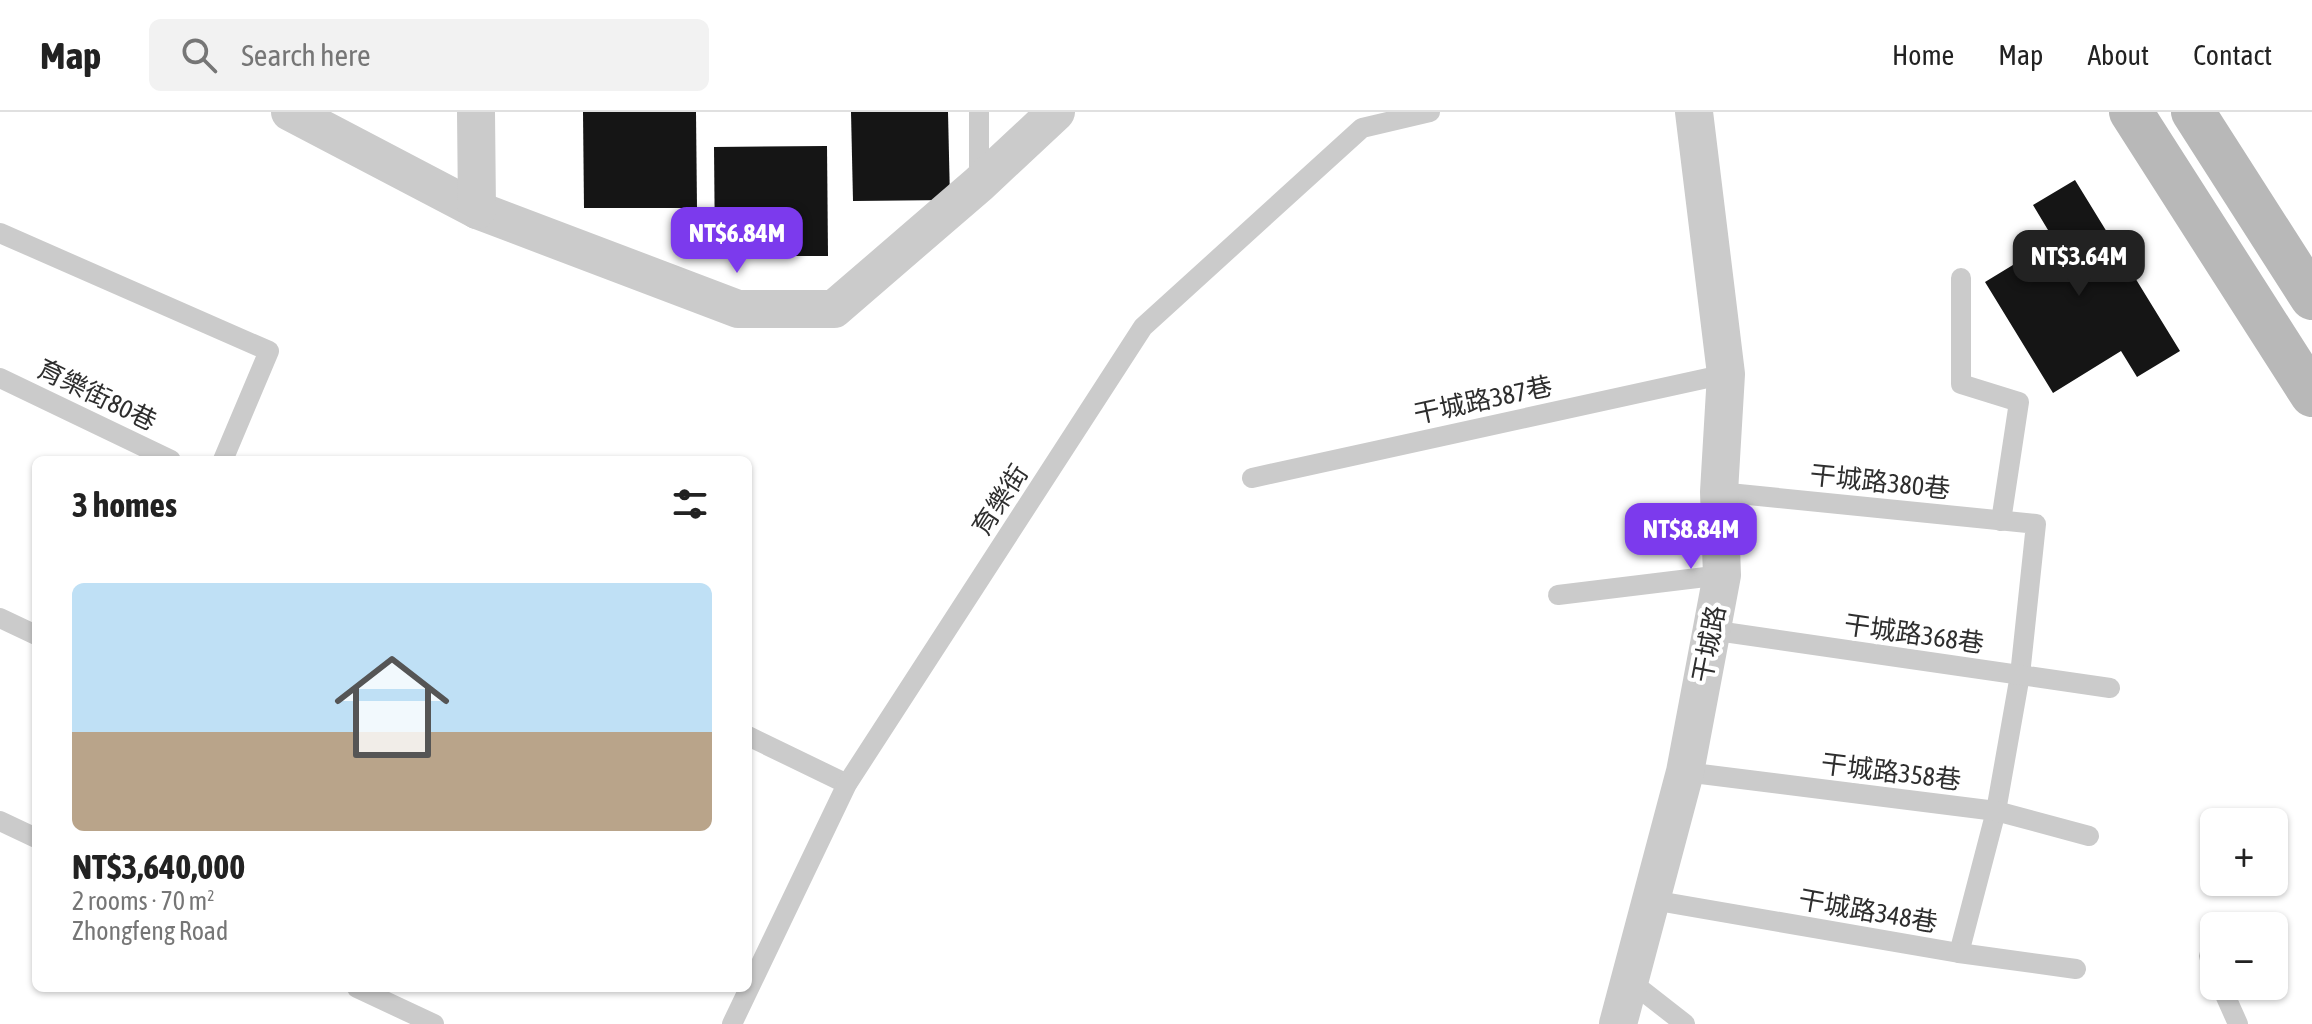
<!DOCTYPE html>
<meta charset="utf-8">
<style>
body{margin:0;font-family:"Asap Condensed","Noto Sans TC",sans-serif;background:#f2f2f2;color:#222;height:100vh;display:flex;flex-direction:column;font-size:30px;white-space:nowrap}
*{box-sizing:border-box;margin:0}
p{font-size:26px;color:#767676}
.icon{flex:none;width:44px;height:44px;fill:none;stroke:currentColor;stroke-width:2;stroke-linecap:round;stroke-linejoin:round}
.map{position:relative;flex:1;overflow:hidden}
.sheet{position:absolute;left:32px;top:344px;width:720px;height:536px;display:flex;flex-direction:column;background:#fff;border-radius:12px;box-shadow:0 2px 6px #0004}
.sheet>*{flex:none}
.fabs{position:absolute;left:2200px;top:696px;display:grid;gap:16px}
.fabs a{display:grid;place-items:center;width:88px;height:88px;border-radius:12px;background:#fff;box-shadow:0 2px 6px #0004;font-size:40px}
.price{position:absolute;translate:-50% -68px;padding:0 18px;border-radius:16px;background:#7c3aed;color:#fff;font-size:26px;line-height:52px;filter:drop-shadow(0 2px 4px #0008)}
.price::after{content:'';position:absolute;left:50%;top:48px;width:24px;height:18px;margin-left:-12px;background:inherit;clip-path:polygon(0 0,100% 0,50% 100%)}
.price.on{background:#222;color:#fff}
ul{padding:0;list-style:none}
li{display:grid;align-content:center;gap:16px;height:424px;padding:0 40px}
li span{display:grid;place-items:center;height:248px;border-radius:12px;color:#555}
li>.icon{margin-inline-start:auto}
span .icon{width:144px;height:144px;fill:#fffc;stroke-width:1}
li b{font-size:34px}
h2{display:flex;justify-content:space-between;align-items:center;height:96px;padding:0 40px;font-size:34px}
header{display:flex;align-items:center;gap:48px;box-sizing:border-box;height:112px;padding:0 40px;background:#fff;border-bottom:2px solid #e0e0e0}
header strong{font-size:38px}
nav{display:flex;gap:44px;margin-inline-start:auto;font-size:28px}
.search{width:560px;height:72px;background:#f2f2f2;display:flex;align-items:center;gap:20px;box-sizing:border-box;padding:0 28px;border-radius:12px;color:#767676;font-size:30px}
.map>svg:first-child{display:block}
</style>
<header>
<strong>Map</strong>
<div class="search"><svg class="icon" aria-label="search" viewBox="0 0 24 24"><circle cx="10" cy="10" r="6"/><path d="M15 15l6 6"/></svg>Search here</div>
<nav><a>Home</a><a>Map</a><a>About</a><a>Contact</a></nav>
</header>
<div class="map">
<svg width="2312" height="912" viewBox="0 0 2312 912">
<rect width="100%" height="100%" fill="#fff"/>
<g fill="#151515">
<polygon points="583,0 696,0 697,96 584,96"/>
<polygon points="851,0 948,0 950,88 853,89"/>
<polygon points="827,34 828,144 715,144 714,35"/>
<polygon points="2075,68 2180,239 2137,265 2121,239 2053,281 1985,170 2054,128 2033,93"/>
</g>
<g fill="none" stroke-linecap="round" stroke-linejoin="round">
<g stroke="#cbcbcb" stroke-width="20">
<polyline points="979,0 979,72"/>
<polyline points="0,121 269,239 223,348"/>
<polyline points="1961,166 1961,272 2019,290 2001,409"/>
<polyline points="0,266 171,348"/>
<polyline points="1252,366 1726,262"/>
<polyline points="1719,380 2036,412 2020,563 1996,699 1959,841"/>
<polyline points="1558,483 1722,463"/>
<polyline points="0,506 36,523"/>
<polyline points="1710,518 2110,576"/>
<polyline points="748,624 847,672"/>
<polyline points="1685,660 1996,699 2089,724"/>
<polyline points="0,709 36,726"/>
<polyline points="1652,788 1959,841 2076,857"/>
<polyline points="2209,844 2214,857"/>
<polyline points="1630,869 1685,912"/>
<polyline points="2221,874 2238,912"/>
<polyline points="357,876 434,912"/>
<polyline points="732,912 847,672 1143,215 1362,16 1430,0"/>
</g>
<g stroke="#cbcbcb" stroke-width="38">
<polyline points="290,0 477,98 738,197 834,197 979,72 1056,0"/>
<polyline points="476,0 477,98"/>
<polyline points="1618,912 1685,660 1722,463 1719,380 1726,262 1694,0"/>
</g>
<g stroke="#b8b8b8" stroke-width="44">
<polyline points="2131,0 2312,283"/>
<polyline points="2193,0 2312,186"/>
</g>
</g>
<g text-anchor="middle" stroke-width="8" stroke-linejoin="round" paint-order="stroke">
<g font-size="26" fill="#2e2e2e" stroke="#fff">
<text transform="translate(97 283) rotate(26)" y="9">育樂街80巷</text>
<text transform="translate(1483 288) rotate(-12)" y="9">干城路387巷</text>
<text transform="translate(1880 370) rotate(6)" y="9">干城路380巷</text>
<text transform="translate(1000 388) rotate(-57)" y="9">育樂街</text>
<text transform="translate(1914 522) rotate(8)" y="9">干城路368巷</text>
<text transform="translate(1709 532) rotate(-79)" y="9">干城路</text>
<text transform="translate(1891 660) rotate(7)" y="9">干城路358巷</text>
<text transform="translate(1868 799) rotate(10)" y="9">干城路348巷</text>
</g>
</g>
</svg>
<div class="fabs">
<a>+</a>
<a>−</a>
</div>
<b class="price" style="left:737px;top:163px">NT$6.84M</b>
<b class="price on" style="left:2079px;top:186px">NT$3.64M</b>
<b class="price" style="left:1691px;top:459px">NT$8.84M</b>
<section class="sheet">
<h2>3 homes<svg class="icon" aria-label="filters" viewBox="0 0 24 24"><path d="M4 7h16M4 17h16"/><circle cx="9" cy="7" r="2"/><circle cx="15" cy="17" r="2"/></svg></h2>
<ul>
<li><span style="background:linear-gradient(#bfe0f5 60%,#b9a48a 0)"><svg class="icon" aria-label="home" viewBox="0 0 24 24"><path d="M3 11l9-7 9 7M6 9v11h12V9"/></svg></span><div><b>NT$3,640,000</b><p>2 rooms · 70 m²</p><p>Zhongfeng Road</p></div></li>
</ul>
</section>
</div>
